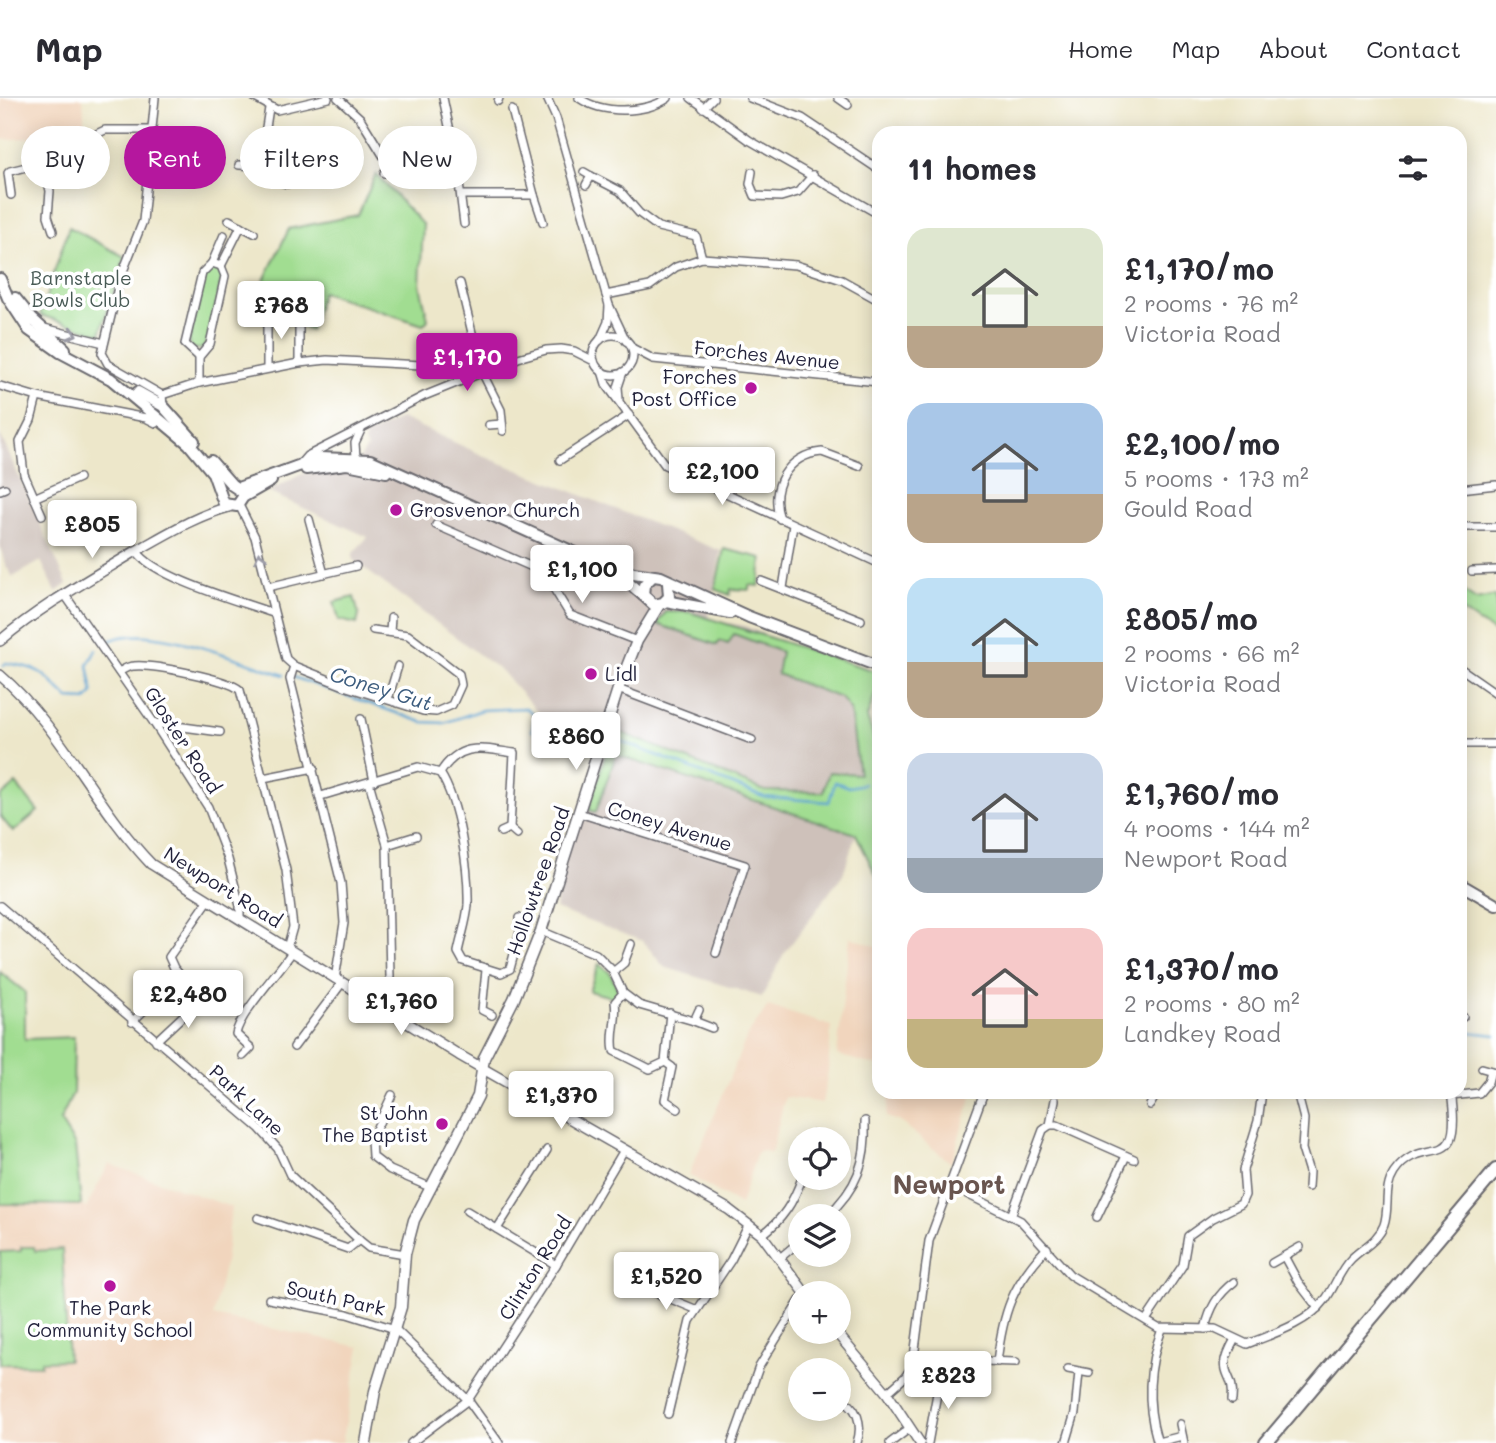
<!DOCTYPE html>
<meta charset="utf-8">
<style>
body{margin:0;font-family:Mali,sans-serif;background:#f2f2f3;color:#2b2b33;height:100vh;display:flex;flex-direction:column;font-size:26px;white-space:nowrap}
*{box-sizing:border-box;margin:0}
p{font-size:23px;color:#7c7c81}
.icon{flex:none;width:38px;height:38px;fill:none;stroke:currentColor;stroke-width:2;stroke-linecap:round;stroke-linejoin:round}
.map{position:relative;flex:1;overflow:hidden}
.drawer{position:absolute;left:872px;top:28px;width:595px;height:973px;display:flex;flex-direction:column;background:#fff;border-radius:21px;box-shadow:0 4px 18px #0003}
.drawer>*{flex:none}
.banner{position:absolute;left:21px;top:28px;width:665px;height:63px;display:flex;gap:14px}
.tools{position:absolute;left:788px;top:1029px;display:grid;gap:14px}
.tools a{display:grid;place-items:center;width:63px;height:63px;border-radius:50%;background:#fff;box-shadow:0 4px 18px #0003;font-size:35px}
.price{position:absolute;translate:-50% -60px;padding:0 16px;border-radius:7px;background:#fff;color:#222;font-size:23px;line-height:46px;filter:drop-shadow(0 2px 4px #0008)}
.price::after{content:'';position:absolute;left:50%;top:42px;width:21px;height:16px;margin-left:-10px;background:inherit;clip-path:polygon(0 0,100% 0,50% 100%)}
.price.on{background:#b5179e;color:#fff}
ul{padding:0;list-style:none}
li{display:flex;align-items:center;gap:21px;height:175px;padding:0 35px}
li span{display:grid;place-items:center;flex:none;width:196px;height:140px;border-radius:21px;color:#555}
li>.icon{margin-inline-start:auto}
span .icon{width:84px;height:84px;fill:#fffc;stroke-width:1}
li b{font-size:30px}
h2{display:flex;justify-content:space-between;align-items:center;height:84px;padding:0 35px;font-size:30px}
.pill{padding:0 24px;border-radius:32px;background:#fff;box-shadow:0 4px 18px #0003;font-size:24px;line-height:63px}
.pill.on{background:#b5179e;color:#fff}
header{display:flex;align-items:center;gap:42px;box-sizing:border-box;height:98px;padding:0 35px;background:#fff;border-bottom:2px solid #e1e1e2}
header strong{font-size:33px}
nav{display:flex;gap:38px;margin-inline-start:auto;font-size:24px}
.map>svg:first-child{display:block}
</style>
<header>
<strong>Map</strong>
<nav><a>Home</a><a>Map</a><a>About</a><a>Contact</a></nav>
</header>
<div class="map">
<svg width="1496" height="1345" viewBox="0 0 1496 1345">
<rect width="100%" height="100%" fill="#fff"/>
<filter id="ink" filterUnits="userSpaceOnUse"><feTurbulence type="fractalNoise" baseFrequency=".0143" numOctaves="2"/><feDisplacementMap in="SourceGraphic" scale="14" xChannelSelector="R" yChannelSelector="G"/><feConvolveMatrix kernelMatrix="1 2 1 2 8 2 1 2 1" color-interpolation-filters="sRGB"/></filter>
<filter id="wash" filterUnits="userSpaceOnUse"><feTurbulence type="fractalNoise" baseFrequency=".00686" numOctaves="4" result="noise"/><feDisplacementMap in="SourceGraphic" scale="28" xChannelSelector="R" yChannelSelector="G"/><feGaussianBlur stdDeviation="1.57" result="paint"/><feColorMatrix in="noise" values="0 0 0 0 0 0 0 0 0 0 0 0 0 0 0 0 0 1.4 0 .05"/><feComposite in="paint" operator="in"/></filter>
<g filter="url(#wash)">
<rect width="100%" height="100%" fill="#ede7ca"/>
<g fill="#f1d5bd">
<polygon points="0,0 83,0 85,36 0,42"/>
<polygon points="850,839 878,849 878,968 837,957"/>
<polygon points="768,908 831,928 828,973 822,1005 785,999 771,1055 761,1052 757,1054 740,1107 689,1077 747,938"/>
<polygon points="890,994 973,994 951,1065 899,1023 886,1019"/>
<polygon points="109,1066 231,1109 226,1159 213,1218 360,1249 342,1345 0,1345 0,1106 81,1107 86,1110"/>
</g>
<g fill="#cec1ba">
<polygon points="401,320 493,362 721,453 708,521 745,528 778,542 804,559 828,582 850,612 865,663 856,736 843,776 783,857 762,899 664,869 643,843 555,811 568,744 603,642 538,614 501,573 353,462 353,455 368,439 268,394 302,376 334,370 353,371 367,350 364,345 366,338"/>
<polygon points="0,336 67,486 56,494 41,463 13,479 5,466 0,448"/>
</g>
<g fill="#a1dd91" stroke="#628066" stroke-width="2">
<polygon points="376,76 423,127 420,187 428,222 423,227 322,194 310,232 251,209 289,131 358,117"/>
<polygon points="69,129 125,159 100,236 40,217"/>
<polygon points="217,170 222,179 209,238 203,251 192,251 189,243 205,178 210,171"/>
<polygon points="724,451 762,460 759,488 749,487 749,492 731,491 730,497 715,491"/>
<polygon points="1463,493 1476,502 1496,498 1496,536 1460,512 1460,498"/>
<polygon points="354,499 359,517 357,526 339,522 334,504"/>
<polygon points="666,514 689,514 878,574 878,588 867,619 878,653 878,781 856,736 616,657 596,714 589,712 613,631 765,693 823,694 829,674 859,676 850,612 841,600 777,576 781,554 734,536 728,546 720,543 717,547 657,526"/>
<polygon points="16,686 38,713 13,734 0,718 0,699"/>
<polygon points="599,866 610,875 619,894 615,900 589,893"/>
<polygon points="0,874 25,894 25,941 74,939 73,995 60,1023 75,1047 81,1107 0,1106"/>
<polygon points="21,1149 34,1149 35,1153 62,1151 68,1262 41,1263 41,1267 0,1266 0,1154 21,1153"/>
</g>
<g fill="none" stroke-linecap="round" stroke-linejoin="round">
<g stroke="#5ba2d1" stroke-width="2.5">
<path d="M106,545C142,520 243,564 284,577"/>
<path d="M3,568L6,565C46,571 42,576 69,601L86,602L93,595L88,567L96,552"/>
<polyline points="293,579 422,624 444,625 482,612 526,610 535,617 532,633 564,649 573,644 580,631 585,629 594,633"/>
<polyline points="615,641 764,699 829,704 835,684 849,689 864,686"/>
<polyline points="1460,933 1496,937"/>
</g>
</g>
</g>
<g filter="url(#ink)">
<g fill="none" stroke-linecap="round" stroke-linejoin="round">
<defs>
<g id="minor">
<polyline points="155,0 143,123 120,181 102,255 108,266 162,297 163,308"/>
<polyline points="255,0 277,12 328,0"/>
<polyline points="338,0 360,20 389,67"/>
<polyline points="443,0 456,61 464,126"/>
<polyline points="547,0 556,20 609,207 626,243"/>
<path d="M579,0C602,16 644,16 668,0"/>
<polyline points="691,0 749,42 878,116"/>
<polyline points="750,0 802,20 878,71"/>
<polyline points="838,0 848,7"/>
<polyline points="498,3 499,0"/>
<polyline points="703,10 713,0"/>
<polyline points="512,12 534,97"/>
<polyline points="44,67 50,93 48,118 53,133"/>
<polyline points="239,67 260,68 265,78 287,86"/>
<polyline points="260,68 269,10"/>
<polyline points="584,74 591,78 586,87"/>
<polyline points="752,74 750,86 755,98 781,99 798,94 813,77"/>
<polyline points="384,75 389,67 398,65"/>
<polyline points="591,78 620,93 639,115 658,129 696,138 702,160"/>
<polyline points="11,97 8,75 10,73 71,58 88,40 105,32 152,32"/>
<polyline points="461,97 534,97 543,124"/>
<polyline points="229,122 254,135"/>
<polyline points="212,165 224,137"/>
<polyline points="460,185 481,272 501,312 503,333"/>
<polyline points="606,197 650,188 676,169 702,160 796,167 842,182 878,202"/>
<polyline points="267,216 267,270"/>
<polyline points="299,229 299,265"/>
<polyline points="44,230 104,245"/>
<circle cx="613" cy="257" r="20"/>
<polyline points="600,242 608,224 609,208"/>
<polyline points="632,250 653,261 878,284"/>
<polyline points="199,259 210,246 225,178 221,168"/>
<polyline points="602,273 606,286 665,367 878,465"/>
<polyline points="199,285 199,259 185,246 202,175 212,165 221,168 241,128"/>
<polyline points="0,288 37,299 146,320 156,325"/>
<polyline points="162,297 199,285 299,265 327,262 459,269"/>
<polyline points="37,299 31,322 20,344 24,376 42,417"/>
<polyline points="619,301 618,289 623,274"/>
<polyline points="489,327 502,326"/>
<polyline points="356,359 355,345 361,332"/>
<polyline points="560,362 629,317"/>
<polyline points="301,365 307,358 424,298 518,260 546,252 561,251 574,253 594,263"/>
<polyline points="1460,391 1496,387"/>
<polyline points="0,392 5,390"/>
<polyline points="34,400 79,380"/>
<polyline points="239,407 255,439 286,561 294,568 290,581 341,785 344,825 335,881"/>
<polyline points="309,421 324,476"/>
<path d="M780,421C769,390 787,357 822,354L859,368"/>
<polyline points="436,427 532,469 551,486 570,517 637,543"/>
<polyline points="1460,429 1496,429"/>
<path d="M137,453C152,479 242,504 273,515"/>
<polyline points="1472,473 1496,472"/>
<polyline points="761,483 861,522"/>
<polyline points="268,489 356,468"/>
<polyline points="783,490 793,427"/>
<polyline points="65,497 154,625 208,709 228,761 240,808 240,820"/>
<polyline points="390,534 391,520"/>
<polyline points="294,568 347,589 423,613 436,614 452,607 461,587 459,576 408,537 373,532"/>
<polyline points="1460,570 1496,595"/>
<path d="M119,574C124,571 128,568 134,568C152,566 228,581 240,592L286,772L293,829L287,850"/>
<polyline points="618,591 752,642"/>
<polyline points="388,601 398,568"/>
<polyline points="361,621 374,683"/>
<polyline points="154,625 220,634"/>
<polyline points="1460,646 1496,646"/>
<path d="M440,675C460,644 480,650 514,655L510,730"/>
<polyline points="263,680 314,670"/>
<polyline points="369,684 387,747 390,879"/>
<path d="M321,698L418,669L440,675C459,704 469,771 468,807C467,822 461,839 458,854L463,863L501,875L510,871L520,834L519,820"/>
<polyline points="579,715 745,767 716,855"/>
<polyline points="501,734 510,730 517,736"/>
<polyline points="387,747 416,738"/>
<polyline points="0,808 259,1030 278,1051 290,1077 359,1142 369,1150 405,1156"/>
<polyline points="541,833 596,856 612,872 623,895 639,907 694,923 699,912"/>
<polyline points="486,872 482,912 492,917"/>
<polyline points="613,874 624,865 631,846"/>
<path d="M623,895L615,904C618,922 610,936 614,953L650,971L665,964L670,915"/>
<polyline points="1460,918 1463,919"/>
<polyline points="694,923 712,930"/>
<polyline points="132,924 180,877"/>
<polyline points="156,943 201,901 174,870 169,859 208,803"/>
<polyline points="294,949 342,885"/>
<path d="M243,958L251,950L236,936C239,916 279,874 292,854"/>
<polyline points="665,964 672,969 665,1002 678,1011"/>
<polyline points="1482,970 1496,974"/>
<polyline points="1297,994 1304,1021 1302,1051 1309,1074 1308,1089"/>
<polyline points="392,997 371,1042 372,1058 390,1072 432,1090"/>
<polyline points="1451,998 1479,995 1488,984 1491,973"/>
<polyline points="1150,1007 1156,997"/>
<polyline points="1050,1027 1057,1027 1134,1061"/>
<polyline points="814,1041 815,1036"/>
<path d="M949,1087L1021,1123L1070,1177L1158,1230L1215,1231L1247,1246C1273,1236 1308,1225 1325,1202C1335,1189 1339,1173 1351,1161C1362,1150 1378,1143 1384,1127C1390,1109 1383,1092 1394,1075C1424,1031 1464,1083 1451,994"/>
<polyline points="467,1113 556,1167"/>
<path d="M827,1118C857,1091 867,1064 865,1023"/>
<polyline points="1011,1118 1043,1032 1050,1027 1055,1002"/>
<polyline points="1097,1119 1126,1058"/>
<polyline points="258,1120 348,1151 359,1142"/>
<polyline points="497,1131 547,1052"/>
<path d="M762,1137C783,1121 793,1105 802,1080"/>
<polyline points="780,1160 800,1143"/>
<polyline points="1285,1160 1298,1184 1318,1210"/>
<polyline points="1272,1165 1300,1149"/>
<polyline points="649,1192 695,1211"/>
<polyline points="269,1201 347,1216 395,1231 468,1302 499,1345"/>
<polyline points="1146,1222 1183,1167 1188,1138 1213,1120 1241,1106 1245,1097 1243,1072 1258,1023 1262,994"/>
<path d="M1205,1231C1210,1210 1217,1197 1234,1184"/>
<polyline points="982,1263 1016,1264"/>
<path d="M997,1264C1003,1214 1012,1187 1047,1150"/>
<polyline points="1068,1271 1089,1275"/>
<polyline points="887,1295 905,1279 913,1267 929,1143 984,994"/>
<path d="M838,1300C858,1307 863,1326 857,1345"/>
<polyline points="843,1301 846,1287"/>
<path d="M1232,1302C1236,1271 1213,1280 1235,1241"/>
<polyline points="668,1316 690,1223 731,1162 749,1126"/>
<polyline points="1180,1326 1184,1345"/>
<path d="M1157,1342C1146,1305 1148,1268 1162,1231"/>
<polyline points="1158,1344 1182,1338"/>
<polyline points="411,1345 468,1302 556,1167 624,1052"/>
<polyline points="732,1345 759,1269 800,1202"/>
<polyline points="890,1345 910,1330"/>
<polyline points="928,1345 942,1268"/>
<polyline points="1066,1345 1075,1315 1079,1274"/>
</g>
<g id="tertiary">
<path d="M0,543C41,508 90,481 136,453C167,436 195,418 229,409"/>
<path d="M0,577C62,630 95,708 151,766L459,957L728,1111L762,1137L805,1195"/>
<polyline points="836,1234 887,1295 920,1345"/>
</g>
<polyline id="secondary" points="366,1345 375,1293 401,1209 405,1156 414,1122 478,998 484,960 514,901 541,833 618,591 637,543 659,507"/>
<g id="primary">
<polyline points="0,181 8,200 29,232 60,254 111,281 189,346 213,375 224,406 237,408 243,399 271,383"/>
<polyline points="15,200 32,221 65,251"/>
<polyline points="138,294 163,308 194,343"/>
<polyline points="211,363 232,387 241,393"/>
<polyline points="306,371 347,366 386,374"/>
<polyline points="238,390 320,360 370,362 613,472 661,479 749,519 878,568"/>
<polyline points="613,472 643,497"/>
<polyline points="651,480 644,487 643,497 654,507 663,505 669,499 668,485"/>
<polyline points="666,503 730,515"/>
<polyline points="1460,786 1496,807"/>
</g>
<polyline id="trunk" points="1266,1345 1496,1072"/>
</defs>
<use href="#minor" stroke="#69676d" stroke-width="10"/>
<use href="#tertiary" stroke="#69676d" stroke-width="12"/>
<use href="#secondary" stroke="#69676d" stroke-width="13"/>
<use href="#primary" stroke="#69676d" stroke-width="14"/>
<use href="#trunk" stroke="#69676d" stroke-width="16"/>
<use href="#minor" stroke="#fff" stroke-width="7"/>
<use href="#tertiary" stroke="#fff" stroke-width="9"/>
<use href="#secondary" stroke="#fff" stroke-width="10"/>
<use href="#primary" stroke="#fff" stroke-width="10"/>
<use href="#trunk" stroke="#fff" stroke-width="12"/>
</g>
<defs><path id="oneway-chevron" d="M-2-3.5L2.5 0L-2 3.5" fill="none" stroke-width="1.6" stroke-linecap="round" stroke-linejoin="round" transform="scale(1.75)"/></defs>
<g stroke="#9c9ca7">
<use href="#oneway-chevron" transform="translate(72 236) rotate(14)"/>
<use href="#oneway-chevron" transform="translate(260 459) rotate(-105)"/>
</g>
</g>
<g fill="#b5179e" stroke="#fff" stroke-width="2.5">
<circle cx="751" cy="290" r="7"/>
<circle cx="396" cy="412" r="7"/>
<circle cx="591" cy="576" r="7"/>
<circle cx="442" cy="1026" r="7"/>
<circle cx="110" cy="1188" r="7"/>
</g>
<g text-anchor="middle" stroke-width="7" stroke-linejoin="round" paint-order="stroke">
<g font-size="19" fill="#485a55" stroke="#fff">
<text x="81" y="187">Barnstaple<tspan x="81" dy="22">Bowls Club</tspan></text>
</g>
<g font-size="19" fill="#22223b" stroke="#fff">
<text transform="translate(767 257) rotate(6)" y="7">Forches Avenue</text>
<text transform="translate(183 642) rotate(57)" y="7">Gloster Road</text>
<text transform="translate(670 728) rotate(17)" y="7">Coney Avenue</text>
<text transform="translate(538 783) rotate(-71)" y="7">Hollowtree Road</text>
<text transform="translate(223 789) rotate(32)" y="7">Newport Road</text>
<text transform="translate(247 1002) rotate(43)" y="7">Park Lane</text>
<text transform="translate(535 1170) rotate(-58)" y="7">Clinton Road</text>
<text transform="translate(336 1200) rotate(13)" y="7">South Park</text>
</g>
<g font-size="19" fill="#22223b" stroke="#fff" text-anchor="end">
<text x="737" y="286">Forches<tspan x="737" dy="22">Post Office</tspan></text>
<text x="410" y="419" text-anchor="start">Grosvenor Church</text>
<text x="605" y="583" text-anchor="start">Lidl</text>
<text x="428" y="1022">St John<tspan x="428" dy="22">The Baptist</tspan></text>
<text x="110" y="1217" text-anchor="middle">The Park<tspan x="110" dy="22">Community School</tspan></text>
</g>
<g font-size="21" font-style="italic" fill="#3c5c7e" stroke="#fff">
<text transform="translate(381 591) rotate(17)" y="7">Coney Gut</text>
</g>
<g font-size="26" font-weight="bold" fill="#69554f" stroke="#fff">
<text x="949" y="1096">Newport</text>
</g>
</g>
</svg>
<div class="tools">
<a><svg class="icon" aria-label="locate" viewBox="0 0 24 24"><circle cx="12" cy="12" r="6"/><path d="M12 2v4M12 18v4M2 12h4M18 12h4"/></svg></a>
<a><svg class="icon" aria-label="layers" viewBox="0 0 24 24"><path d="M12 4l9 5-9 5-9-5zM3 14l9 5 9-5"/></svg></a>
<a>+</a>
<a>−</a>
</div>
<b class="price" style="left:281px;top:243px">£768</b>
<b class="price on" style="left:467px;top:295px">£1,170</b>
<b class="price" style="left:722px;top:409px">£2,100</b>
<b class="price" style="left:92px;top:462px">£805</b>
<b class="price" style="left:582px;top:507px">£1,100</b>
<b class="price" style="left:576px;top:674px">£860</b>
<b class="price" style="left:188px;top:932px">£2,480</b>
<b class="price" style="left:401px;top:939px">£1,760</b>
<b class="price" style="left:561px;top:1033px">£1,370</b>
<b class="price" style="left:666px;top:1214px">£1,520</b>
<b class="price" style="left:948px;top:1313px">£823</b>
<div class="banner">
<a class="pill">Buy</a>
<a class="pill on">Rent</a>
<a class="pill">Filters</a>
<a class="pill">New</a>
</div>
<section class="drawer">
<h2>11 homes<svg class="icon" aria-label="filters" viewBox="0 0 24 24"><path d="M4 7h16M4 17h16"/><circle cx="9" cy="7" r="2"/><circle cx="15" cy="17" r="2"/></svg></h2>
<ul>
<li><span style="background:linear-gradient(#dfe7d0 70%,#b9a48a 0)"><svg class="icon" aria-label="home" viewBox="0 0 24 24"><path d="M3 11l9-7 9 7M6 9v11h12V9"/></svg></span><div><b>£1,170/mo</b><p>2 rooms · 76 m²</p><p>Victoria Road</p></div></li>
<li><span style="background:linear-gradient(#a9c7e8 65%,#b9a48a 0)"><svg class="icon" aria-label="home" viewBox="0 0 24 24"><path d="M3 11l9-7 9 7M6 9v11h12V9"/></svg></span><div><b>£2,100/mo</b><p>5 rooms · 173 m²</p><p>Gould Road</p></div></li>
<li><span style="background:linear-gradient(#bfe0f5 60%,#b9a48a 0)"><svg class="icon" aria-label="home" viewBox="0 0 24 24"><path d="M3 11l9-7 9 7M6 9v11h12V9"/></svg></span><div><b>£805/mo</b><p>2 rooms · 66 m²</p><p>Victoria Road</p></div></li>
<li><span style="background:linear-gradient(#c9d6e8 75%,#9aa5b1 0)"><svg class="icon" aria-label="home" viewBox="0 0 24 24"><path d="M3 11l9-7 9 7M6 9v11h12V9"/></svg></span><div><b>£1,760/mo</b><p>4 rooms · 144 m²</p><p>Newport Road</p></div></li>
<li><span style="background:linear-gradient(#f6c9c9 65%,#c2b280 0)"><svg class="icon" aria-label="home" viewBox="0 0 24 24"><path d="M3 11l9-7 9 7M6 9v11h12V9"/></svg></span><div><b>£1,370/mo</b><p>2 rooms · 80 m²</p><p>Landkey Road</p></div></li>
</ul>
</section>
</div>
